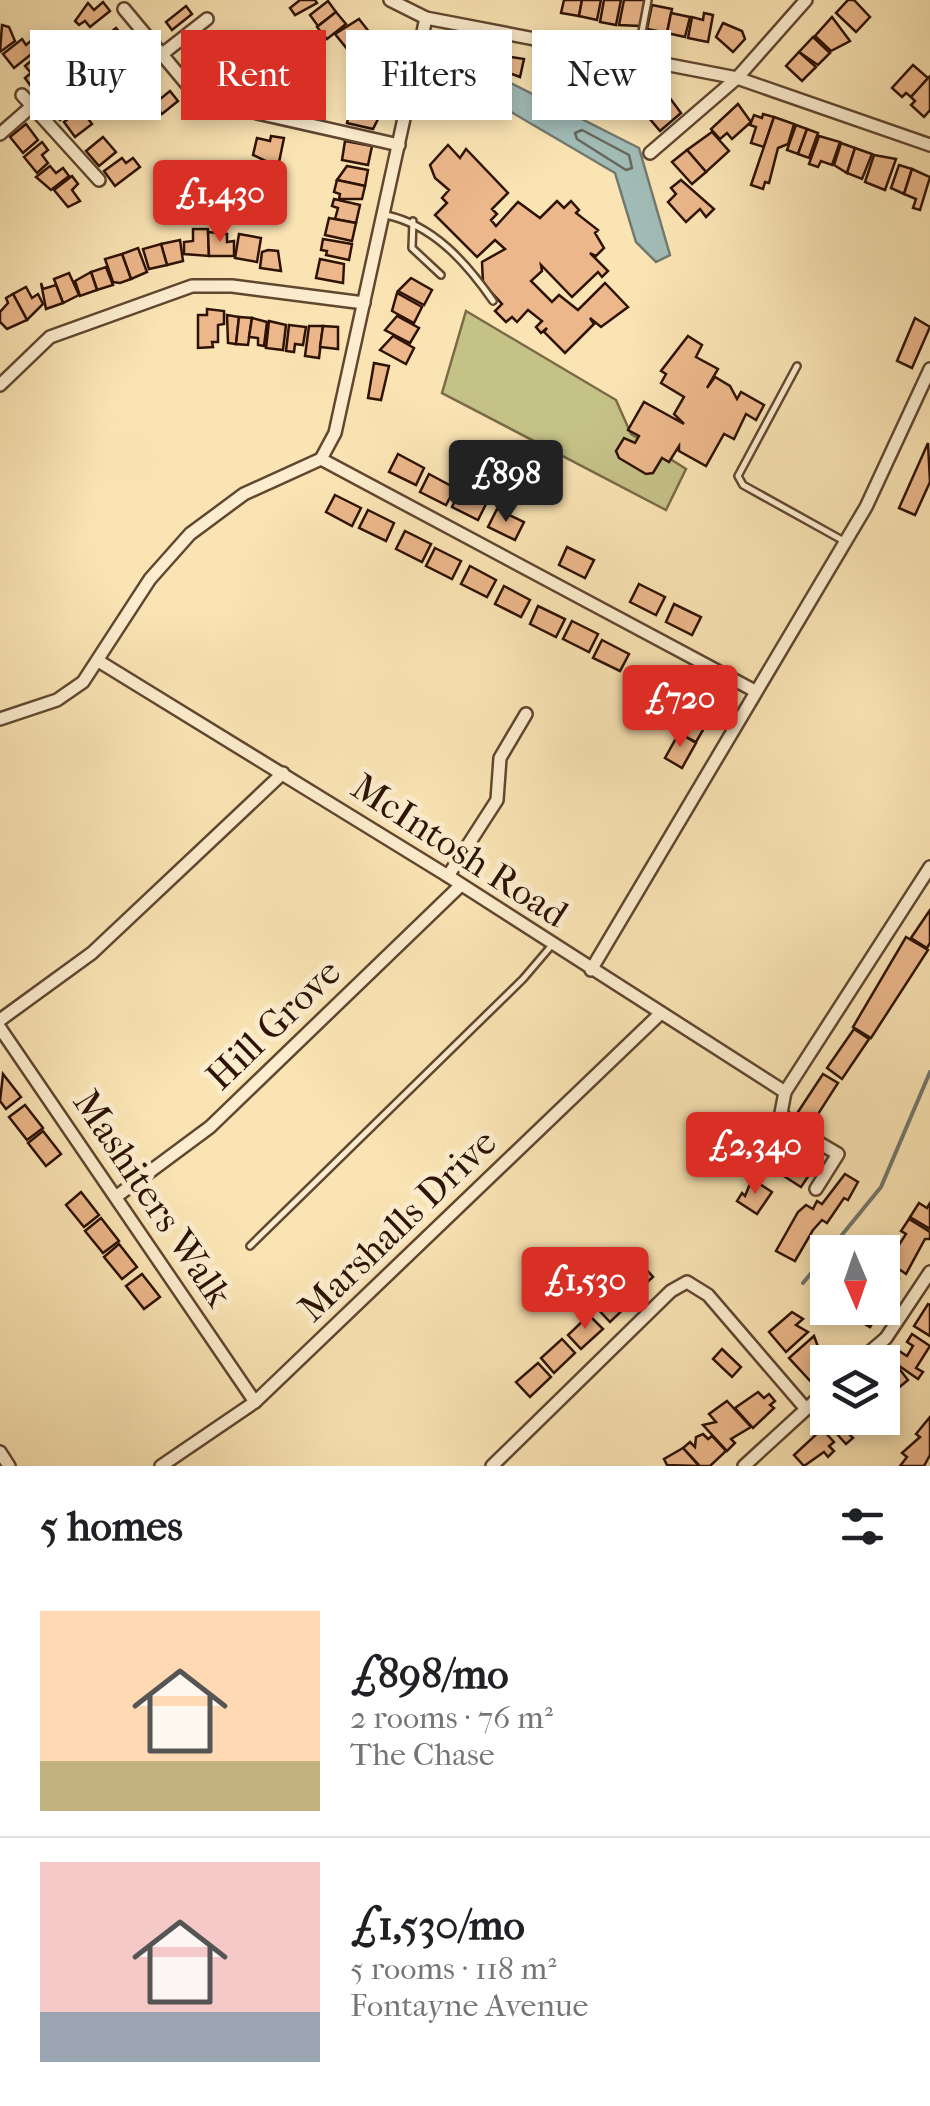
<!DOCTYPE html>
<meta charset="utf-8">
<style>
body{margin:0;font-family:"IM FELL French Canon",serif;background:#f2f2f2;color:#202124;height:100vh;display:flex;flex-direction:column;font-size:38px;white-space:nowrap}
*{box-sizing:border-box;margin:0}
p{font-size:32px;color:#757577}
.icon{flex:none;width:55px;height:55px;fill:none;stroke:currentColor;stroke-width:2;stroke-linecap:round;stroke-linejoin:round}
.map{position:relative;height:1466px;overflow:hidden}
.sheet{display:flex;flex-direction:column;background:#fff;flex:1}
.sheet>*{flex:none}
.banner{position:absolute;left:30px;top:30px;width:870px;height:90px;display:flex;gap:20px}
.needle{width:65px;rotate:178deg}
.buttons{position:absolute;left:810px;top:1235px;display:grid;gap:20px}
.buttons a{display:grid;place-items:center;width:90px;height:90px;border-radius:0px;background:#fff;box-shadow:0 5px 15px #0003;font-size:50px}
.price{position:absolute;translate:-50% -85px;padding:0 22px;border-radius:10px;background:#d93025;color:#fff;font-size:32px;line-height:65px;filter:drop-shadow(0 2px 5px #0008)}
.price::after{content:'';position:absolute;left:50%;top:60px;width:30px;height:22px;margin-left:-15px;background:inherit;clip-path:polygon(0 0,100% 0,50% 100%)}
.price.on{background:#222;color:#fff}
ul{padding:0;list-style:none}
li{display:flex;align-items:center;gap:30px;height:250px;padding:0 40px}
li+li{border-top:2px solid #e0e0e0}
li span{display:grid;place-items:center;flex:none;width:280px;height:200px;border-radius:0px;color:#555}
li>.icon{margin-inline-start:auto}
span .icon{width:120px;height:120px;fill:#fffc;stroke-width:1}
li b{font-size:42px}
h2{display:flex;justify-content:space-between;align-items:center;height:120px;padding:0 40px;font-size:42px}
.chip{padding:0 35px;border-radius:0px;background:#fff;box-shadow:0 5px 15px #0003;font-size:35px;line-height:90px}
.chip.on{background:#d93025;color:#fff}
.map>svg:first-child{display:block}
</style>
<div class="map">
<svg width="930" height="1466" viewBox="0 0 930 1466">
<rect width="100%" height="100%" fill="#fae4b4"/>
<filter id="stains"><feTurbulence type="fractalNoise" baseFrequency=".002" numOctaves="4"/><feColorMatrix values="0 0 0 0 .2 0 0 0 0 .09 0 0 0 0 .02 0 0 0 .5 -.17"/></filter>
<radialGradient id="worn" r=".72"><stop offset=".6" stop-color="#630" stop-opacity="0"/><stop offset="1" stop-color="#630" stop-opacity=".3"/></radialGradient>
<polygon fill="#c5c288" stroke="#7a6a46" stroke-width="2.5" points="466,311 616,400 631,434 686,469 666,510 442,393"/>
<polygon fill="#a1bcb6" stroke="#73786f" stroke-width="2.5" points="456,64 475,65 639,148 670,255 656,262 636,242 615,173 455,79"/>
<g fill="none" stroke-linecap="round" stroke-linejoin="round">
<polygon stroke="#68675d" stroke-width="2.5" points="582,130 629,155 632,168 626,170 577,139 575,133"/>
<g stroke="#73786f" stroke-width="4">
<polyline points="828,1252 881,1187 930,1072"/>
<polyline points="803,1283 828,1253"/>
</g>
</g>
<g fill="#ecb88b" stroke="#2e1204" stroke-width="2.5">
<polygon points="300,0 315,0 317,3 295,15 290,8"/>
<polygon points="564,0 582,0 579,16 561,13"/>
<polygon points="582,0 601,0 597,20 579,16"/>
<polygon points="604,0 621,0 616,25 600,22"/>
<polygon points="624,0 645,0 640,26 619,25"/>
<polygon points="848,0 854,0 870,17 856,32 836,13"/>
<polygon points="328,1 336,12 318,26 310,15"/>
<polygon points="103,2 110,11 90,27 85,21 79,25 75,21 88,3 94,10"/>
<polygon points="652,5 672,9 667,33 647,29"/>
<polygon points="186,6 192,14 172,30 166,22"/>
<polygon points="336,12 346,24 327,39 317,27"/>
<polygon points="671,13 690,17 685,37 667,33"/>
<polygon points="704,13 713,15 708,42 688,38 692,17 703,20"/>
<polygon points="832,17 850,41 831,51 815,36"/>
<polygon points="359,19 370,33 348,50 335,34"/>
<polygon points="723,23 742,31 745,39 733,52 716,37"/>
<polygon points="2,25 9,27 15,41 0,52"/>
<polygon points="116,28 124,37 109,49 105,45 100,49 96,44"/>
<polygon points="376,34 396,39 390,70 369,65"/>
<polygon points="813,37 830,53 818,65 799,52"/>
<polygon points="219,38 232,60 205,82 186,65"/>
<polygon points="22,39 26,45 32,40 39,48 14,68 3,54"/>
<polygon points="799,52 816,67 802,81 786,66"/>
<polygon points="498,55 524,59 520,77 495,68"/>
<polygon points="37,56 49,71 30,85 25,78 31,73 25,66"/>
<polygon points="547,65 581,74 576,96 566,94 567,86 544,82"/>
<polygon points="913,65 928,78 911,97 906,93 902,97 892,88"/>
<polygon points="586,71 621,78 619,90 610,88 609,95 601,93 600,99 584,96"/>
<polygon points="288,72 311,79 308,90 285,83"/>
<polygon points="52,75 64,90 53,99 47,91 39,97 33,89"/>
<polygon points="356,76 380,81 385,86 383,97 351,94"/>
<polygon points="930,76 930,110 924,117 911,105 915,101 911,97"/>
<circle cx="633" cy="94" r="12"/>
<polygon points="661,86 681,113 660,131 639,106"/>
<polygon points="283,87 300,91 295,111 278,107"/>
<polygon points="67,91 78,106 60,120 55,113 61,109 55,101"/>
<polygon points="170,91 178,101 162,114 154,104"/>
<polygon points="352,103 376,109 374,114 380,115 373,129 347,123"/>
<polygon points="738,104 751,122 732,139 727,133 720,139 711,129"/>
<polygon points="81,109 92,124 75,137 64,122"/>
<polygon points="763,114 774,117 764,147 751,143 756,127 750,125 754,115 762,118"/>
<polygon points="774,117 794,124 788,144 778,148 769,183 765,182 763,189 751,185"/>
<polygon points="26,124 38,140 23,153 10,137"/>
<polygon points="796,125 807,129 798,154 787,150"/>
<polygon points="807,129 818,133 809,158 798,154"/>
<polygon points="712,132 729,151 706,172 687,150"/>
<polygon points="271,136 284,138 278,167 253,155 257,138 270,141"/>
<polygon points="819,136 840,142 832,165 821,161 818,167 809,164"/>
<polygon points="103,137 116,152 99,166 86,151"/>
<polygon points="345,141 372,146 368,165 342,160"/>
<polygon points="42,142 48,150 42,155 48,163 37,173 24,157"/>
<polygon points="841,143 855,148 847,173 834,165"/>
<polygon points="448,145 460,158 466,149 508,193 492,209 497,214 491,220 496,226 518,202 540,218 557,201 564,208 571,201 579,210 576,213 598,230 595,233 604,248 596,256 590,253 608,271 602,277 598,272 572,297 541,265 542,271 531,281 552,302 559,295 578,310 605,283 628,307 601,327 590,318 594,324 565,353 544,332 547,328 541,333 536,327 542,321 528,310 517,322 512,317 506,322 495,311 502,304 483,283 482,262 505,249 495,240 477,257 435,215 447,203 442,198 449,190 435,178 430,165"/>
<polygon points="855,148 872,154 862,179 847,173"/>
<polygon points="687,150 706,172 692,184 672,162"/>
<polygon points="874,155 896,159 885,190 865,182"/>
<polygon points="122,158 126,163 133,158 140,167 115,186 104,171"/>
<polygon points="899,165 912,169 904,194 891,188"/>
<polygon points="50,166 56,173 63,168 69,176 51,190 36,177"/>
<polygon points="347,166 368,170 365,186 337,180"/>
<polygon points="912,169 930,177 920,210 913,208 916,199 904,194"/>
<polygon points="72,176 78,184 72,190 80,201 68,207 54,190"/>
<polygon points="337,180 365,186 362,199 339,199 340,194 334,192"/>
<polygon points="681,180 714,209 706,217 700,209 686,222 668,202 676,194 671,188"/>
<polygon points="334,199 360,205 356,223 335,219 338,208 332,206"/>
<polygon points="329,218 356,223 352,241 325,235"/>
<polygon points="193,229 208,229 209,256 184,254 184,242 193,241"/>
<polygon points="208,232 227,234 227,242 234,241 234,256 209,256"/>
<polygon points="239,234 261,238 257,262 235,258"/>
<polygon points="323,239 352,244 349,260 326,255 327,251 321,250"/>
<polygon points="180,240 183,261 167,265 161,244"/>
<polygon points="161,244 167,265 149,269 143,249"/>
<polygon points="138,248 147,272 131,279 122,254"/>
<polygon points="268,250 278,251 281,271 260,268 262,252"/>
<polygon points="122,254 131,279 120,283 113,282 105,259"/>
<polygon points="320,259 344,264 343,283 316,278"/>
<polygon points="106,267 113,285 97,290 91,272"/>
<polygon points="91,272 97,290 80,296 75,281"/>
<polygon points="69,273 79,295 63,303 54,279"/>
<polygon points="411,278 432,290 424,305 398,291"/>
<polygon points="41,283 43,289 56,285 63,303 46,309"/>
<polygon points="26,287 32,298 38,294 43,304 27,320 13,294"/>
<polygon points="397,293 422,307 414,323 392,311"/>
<polygon points="13,294 27,320 7,329 0,322 0,312 8,303 6,298"/>
<polygon points="207,309 224,311 224,324 218,325 218,342 212,342 213,347 198,348 198,315 207,315"/>
<polygon points="227,315 239,317 236,344 228,343"/>
<polygon points="397,316 419,328 410,343 385,330"/>
<polygon points="239,317 252,318 248,345 236,344"/>
<polygon points="252,318 267,322 264,346 258,345 258,338 249,337"/>
<polygon points="915,318 930,327 912,368 897,361"/>
<polygon points="269,321 286,325 283,350 266,348"/>
<polygon points="289,325 306,327 303,345 295,344 294,352 286,351"/>
<polygon points="309,326 323,326 319,358 305,356"/>
<polygon points="323,326 338,327 338,349 320,347"/>
<polygon points="393,336 414,348 406,364 380,350"/>
<polygon points="688,336 702,345 696,357 718,369 707,388 715,377 730,386 737,399 741,392 764,405 756,420 746,414 734,439 724,434 706,466 679,451 679,446 669,462 662,458 653,473 646,474 619,458 616,451 624,438 635,443 639,436 628,430 644,402 684,424 674,414 684,397 661,383 666,374 661,371"/>
<polygon points="374,363 389,366 381,400 368,398"/>
<polygon points="928,443 930,482 915,515 899,508"/>
<polygon points="398,454 424,468 416,485 389,472"/>
<polygon points="429,474 455,488 446,505 420,492"/>
<polygon points="461,489 487,502 478,520 452,507"/>
<polygon points="335,495 361,508 352,526 326,512"/>
<polygon points="497,509 524,522 515,540 488,527"/>
<polygon points="368,510 394,523 386,541 359,528"/>
<polygon points="405,531 431,544 422,562 396,549"/>
<polygon points="567,547 594,560 585,578 559,565"/>
<polygon points="435,548 461,561 452,579 426,566"/>
<polygon points="470,566 496,580 487,597 461,584"/>
<polygon points="639,584 665,597 656,615 630,602"/>
<polygon points="504,586 530,600 521,617 495,604"/>
<polygon points="674,604 701,617 692,635 666,622"/>
<polygon points="538,606 565,619 556,637 530,624"/>
<polygon points="572,621 598,634 589,652 563,639"/>
<polygon points="602,640 629,654 620,671 593,658"/>
<polygon points="708,683 725,693 711,718 694,708"/>
<polygon points="693,708 710,718 696,742 679,733"/>
<polygon points="679,733 696,743 682,768 665,758"/>
<polygon points="930,910 930,943 927,948 911,938"/>
<polygon points="906,937 928,950 871,1038 853,1027"/>
<polygon points="854,1029 869,1039 842,1079 827,1068"/>
<polygon points="3,1074 21,1097 6,1109 0,1101"/>
<polygon points="823,1074 838,1083 811,1125 796,1115"/>
<polygon points="25,1105 43,1128 27,1140 9,1117"/>
<polygon points="760,1123 772,1131 767,1139 813,1169 801,1187 762,1162 746,1146"/>
<polygon points="43,1131 61,1154 46,1166 28,1143"/>
<polygon points="845,1174 858,1182 848,1200 844,1198 827,1223 822,1220 813,1230 795,1261 776,1251 798,1212 806,1205 813,1209 817,1201 822,1204"/>
<polygon points="752,1179 772,1192 757,1214 737,1201 742,1193 745,1196"/>
<polygon points="81,1192 99,1215 84,1227 66,1205"/>
<polygon points="919,1203 927,1208 930,1203 930,1229 910,1217"/>
<polygon points="101,1218 119,1241 103,1253 85,1231"/>
<polygon points="909,1219 930,1232 930,1239 925,1239 906,1274 882,1257 890,1259 906,1234 901,1231"/>
<polygon points="119,1244 137,1267 122,1279 104,1257"/>
<polygon points="640,1262 653,1277 632,1296 619,1282"/>
<polygon points="882,1269 899,1279 882,1307"/>
<polygon points="142,1274 160,1297 144,1309 126,1286"/>
<polygon points="618,1288 631,1302 610,1322 596,1307"/>
<polygon points="928,1304 930,1305 930,1336 914,1326"/>
<polygon points="847,1308 882,1308 870,1327 844,1312"/>
<polygon points="792,1312 803,1319 796,1325 808,1332 786,1352 769,1332"/>
<polygon points="589,1315 603,1329 581,1349 568,1335"/>
<polygon points="912,1334 930,1346 916,1368 923,1372 918,1379 892,1361 899,1351 907,1356 913,1346 907,1342"/>
<polygon points="814,1336 820,1352 825,1347 838,1361 828,1362 828,1370 813,1384 789,1358"/>
<polygon points="562,1339 575,1353 554,1373 541,1358"/>
<polygon points="722,1349 741,1367 732,1377 713,1359"/>
<polygon points="894,1362 908,1380 885,1399 882,1372"/>
<polygon points="538,1363 551,1377 530,1397 516,1382"/>
<polygon points="758,1392 764,1398 769,1394 775,1401 770,1405 774,1408 753,1428 735,1408"/>
<polygon points="727,1401 751,1427 731,1439 735,1443 727,1451 703,1425 716,1422 709,1414"/>
<polygon points="930,1417 930,1455 924,1466 900,1466 907,1457 902,1453 920,1437 916,1434"/>
<polygon points="833,1418 860,1418 863,1421 849,1434 853,1438 846,1444 827,1423"/>
<polygon points="822,1429 834,1442 829,1446 834,1451 828,1457 824,1452 804,1466 794,1455"/>
<polygon points="703,1434 708,1439 712,1436 726,1451 710,1466 700,1466 683,1448 690,1442 695,1447 696,1437"/>
<polygon points="683,1448 699,1466 667,1465 664,1459"/>
</g>
<g fill="none" stroke-linecap="round" stroke-linejoin="round">
<defs>
<g id="lane">
<polyline points="637,58 648,0"/>
<path d="M386,215C433,225 466,262 493,301"/>
<polyline points="413,221 412,248 441,275"/>
<polyline points="797,366 738,476 743,485 842,540"/>
<polyline points="250,1246 523,979 552,945"/>
</g>
<g id="street">
<polyline points="390,0 426,18 737,78 930,145"/>
<polyline points="124,9 200,100 399,145"/>
<polyline points="161,55 207,19"/>
<polyline points="22,95 99,180"/>
<polyline points="0,134 32,106"/>
<polyline points="650,153 737,78 806,0"/>
<polyline points="0,385 50,337 192,286 232,286 364,303"/>
<polyline points="321,459 755,691"/>
<polyline points="100,662 448,876 785,1092"/>
<polyline points="0,719 57,700 83,682 150,579 190,534 244,494 321,459 335,433 426,18"/>
<polyline points="448,876 497,800 500,758 526,714"/>
<polyline points="591,970 866,507 930,369"/>
<polyline points="0,1020 92,953 283,773"/>
<polyline points="0,1028 255,1402"/>
<polyline points="816,1189 838,1154 797,1130 781,1113 785,1092 930,867"/>
<polyline points="117,1196 210,1127 461,885"/>
<polyline points="858,1362 886,1338 930,1272"/>
<polyline points="0,1452 9,1466"/>
<polyline points="161,1466 255,1402 661,1013"/>
<polyline points="492,1466 671,1291 687,1282 708,1295 806,1409"/>
<polyline points="744,1466 828,1389"/>
</g>
</defs>
<use href="#lane" stroke="#614630" stroke-width="10"/>
<use href="#street" stroke="#614630" stroke-width="16"/>
<use href="#lane" stroke="#fcedce" stroke-width="5"/>
<use href="#street" stroke="#fcedce" stroke-width="11"/>
</g>
<g text-anchor="middle" stroke-width="10" stroke-linejoin="round" paint-order="stroke">
<g font-size="38" fill="#2e1204" stroke="#fcedce">
<text transform="translate(460 850) rotate(33)" y="13">McIntosh Road</text>
<text transform="translate(273 1024) rotate(-44)" y="13">Hill Grove</text>
<text transform="translate(153 1198) rotate(56)" y="13">Mashiters Walk</text>
<text transform="translate(397 1225) rotate(-44)" y="13">Marshalls Drive</text>
</g>
</g>
<rect width="100%" height="100%" filter="url(#stains)"/>
<rect width="100%" height="100%" fill="url(#worn)"/>
</svg>
<div class="buttons">
<a><svg class="needle" viewBox="-14 -14 28 28"><path d="M0-13l5 13h-10z" fill="#e53935"/><path d="M0 13l5-13h-10z" fill="#757577"/></svg></a>
<a><svg class="icon" aria-label="layers" viewBox="0 0 24 24"><path d="M12 4l9 5-9 5-9-5zM3 14l9 5 9-5"/></svg></a>
</div>
<b class="price" style="left:220px;top:245px">£1,430</b>
<b class="price on" style="left:506px;top:525px">£898</b>
<b class="price" style="left:680px;top:750px">£720</b>
<b class="price" style="left:755px;top:1197px">£2,340</b>
<b class="price" style="left:585px;top:1332px">£1,530</b>
<div class="banner">
<a class="chip">Buy</a>
<a class="chip on">Rent</a>
<a class="chip">Filters</a>
<a class="chip">New</a>
</div>
</div>
<section class="sheet">
<h2>5 homes<svg class="icon" aria-label="filters" viewBox="0 0 24 24"><path d="M4 7h16M4 17h16"/><circle cx="9" cy="7" r="2"/><circle cx="15" cy="17" r="2"/></svg></h2>
<ul>
<li><span style="background:linear-gradient(#ffd9b3 75%,#c2b280 0)"><svg class="icon" aria-label="home" viewBox="0 0 24 24"><path d="M3 11l9-7 9 7M6 9v11h12V9"/></svg></span><div><b>£898/mo</b><p>2 rooms · 76 m²</p><p>The Chase</p></div></li>
<li><span style="background:linear-gradient(#f6c9c9 75%,#9aa5b1 0)"><svg class="icon" aria-label="home" viewBox="0 0 24 24"><path d="M3 11l9-7 9 7M6 9v11h12V9"/></svg></span><div><b>£1,530/mo</b><p>5 rooms · 118 m²</p><p>Fontayne Avenue</p></div></li>
</ul>
</section>
